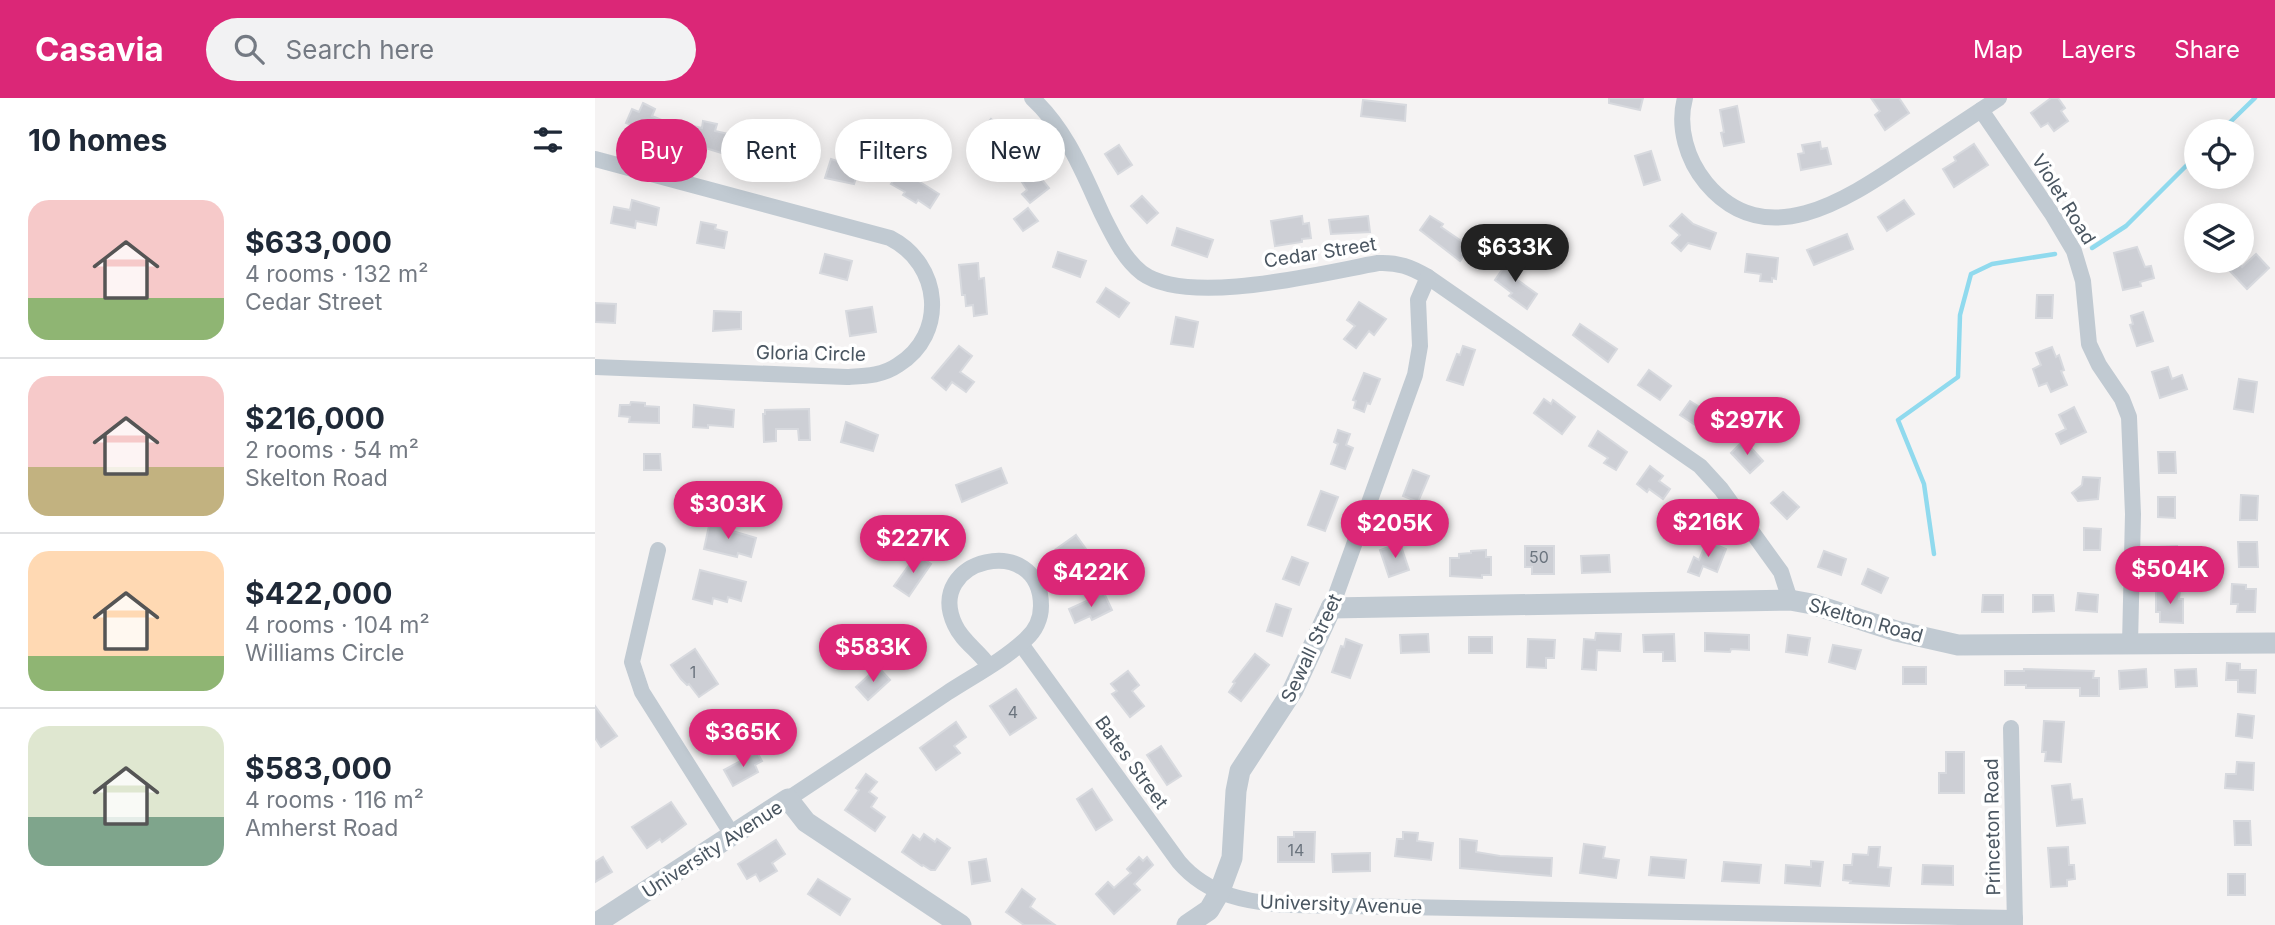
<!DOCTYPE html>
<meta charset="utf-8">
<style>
body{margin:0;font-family:Inter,sans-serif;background:#f2f2f3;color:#1f2937;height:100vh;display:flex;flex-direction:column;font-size:26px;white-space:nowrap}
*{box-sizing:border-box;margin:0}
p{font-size:23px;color:#747a83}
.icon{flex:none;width:38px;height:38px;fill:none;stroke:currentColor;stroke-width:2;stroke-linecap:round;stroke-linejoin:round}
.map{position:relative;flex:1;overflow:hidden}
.side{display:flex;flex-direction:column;background:#fff;width:595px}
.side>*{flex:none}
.guide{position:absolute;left:21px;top:21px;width:665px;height:63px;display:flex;gap:14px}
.fabs{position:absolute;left:1589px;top:21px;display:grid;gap:14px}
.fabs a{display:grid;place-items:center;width:70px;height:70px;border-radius:50%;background:#fff;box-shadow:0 4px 18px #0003;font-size:35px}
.price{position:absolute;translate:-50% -60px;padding:0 16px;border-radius:24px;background:#db2777;color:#fff;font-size:23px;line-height:46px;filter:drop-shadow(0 2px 4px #0008)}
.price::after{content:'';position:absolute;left:50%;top:42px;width:21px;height:16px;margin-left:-10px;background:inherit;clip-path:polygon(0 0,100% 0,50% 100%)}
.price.current{background:#222;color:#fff}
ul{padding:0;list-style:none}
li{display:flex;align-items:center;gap:21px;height:175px;padding:0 28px}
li+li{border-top:2px solid #e0e1e3}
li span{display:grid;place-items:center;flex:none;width:196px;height:140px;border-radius:21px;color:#555}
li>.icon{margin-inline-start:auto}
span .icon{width:84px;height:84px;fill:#fffc;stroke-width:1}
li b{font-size:30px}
h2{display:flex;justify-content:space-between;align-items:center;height:84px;padding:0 28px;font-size:30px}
.tag{padding:0 24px;border-radius:32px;background:#fff;box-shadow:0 4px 18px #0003;font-size:24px;line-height:63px}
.tag.current{background:#db2777;color:#fff}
header{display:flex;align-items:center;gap:42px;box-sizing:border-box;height:98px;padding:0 35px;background:#db2777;color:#fff}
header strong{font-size:33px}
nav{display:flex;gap:38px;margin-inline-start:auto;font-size:24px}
.search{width:490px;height:63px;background:#f2f2f3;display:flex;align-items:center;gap:18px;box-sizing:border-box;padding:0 24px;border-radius:38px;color:#747a83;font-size:26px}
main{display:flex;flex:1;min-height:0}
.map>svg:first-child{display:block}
</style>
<header>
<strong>Casavia</strong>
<div class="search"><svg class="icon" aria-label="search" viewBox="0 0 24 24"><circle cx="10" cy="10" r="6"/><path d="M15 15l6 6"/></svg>Search here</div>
<nav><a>Map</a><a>Layers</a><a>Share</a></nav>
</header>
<main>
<section class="side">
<h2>10 homes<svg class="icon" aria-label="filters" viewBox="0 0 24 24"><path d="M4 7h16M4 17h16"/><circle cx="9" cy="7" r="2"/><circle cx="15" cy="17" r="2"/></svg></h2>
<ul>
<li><span style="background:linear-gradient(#f6c9c9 70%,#8fb573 0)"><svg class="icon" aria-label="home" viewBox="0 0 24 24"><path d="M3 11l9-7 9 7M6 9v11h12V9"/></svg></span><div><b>$633,000</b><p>4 rooms · 132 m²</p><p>Cedar Street</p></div></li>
<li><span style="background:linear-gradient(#f6c9c9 65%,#c2b280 0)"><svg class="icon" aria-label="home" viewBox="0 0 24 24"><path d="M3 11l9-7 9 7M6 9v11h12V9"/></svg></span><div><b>$216,000</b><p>2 rooms · 54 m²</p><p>Skelton Road</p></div></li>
<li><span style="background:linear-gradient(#ffd9b3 75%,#8fb573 0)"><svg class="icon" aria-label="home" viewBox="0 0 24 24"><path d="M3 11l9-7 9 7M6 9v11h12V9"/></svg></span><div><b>$422,000</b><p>4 rooms · 104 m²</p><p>Williams Circle</p></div></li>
<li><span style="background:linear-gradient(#dfe7d0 65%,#7fa58c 0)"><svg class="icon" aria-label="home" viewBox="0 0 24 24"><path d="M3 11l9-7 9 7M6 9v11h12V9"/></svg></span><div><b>$583,000</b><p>4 rooms · 116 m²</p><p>Amherst Road</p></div></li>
</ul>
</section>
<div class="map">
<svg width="1680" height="827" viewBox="0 0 1680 827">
<rect width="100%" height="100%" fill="#f5f3f3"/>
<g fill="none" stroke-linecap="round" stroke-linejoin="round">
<g stroke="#90daee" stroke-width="4.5">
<polyline points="1626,33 1660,0"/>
<polyline points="1497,150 1531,128 1601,58"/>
<polyline points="1339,456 1329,386 1303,322 1363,279 1365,217 1376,176 1397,166 1460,156"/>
</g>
</g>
<g fill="#cdcfd5" stroke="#d7d9de" stroke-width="2">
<polygon points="1014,0 1048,0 1045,12 1014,5"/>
<polygon points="1276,0 1304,0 1314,15 1290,32 1280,17 1285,13"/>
<polygon points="1456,0 1463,0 1470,10 1466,13 1473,23 1459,33 1453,25 1446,29 1436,15"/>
<polygon points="768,2 811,7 810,23 766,18"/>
<polygon points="48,5 60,11 57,18 74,25 67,40 42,33 43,30 31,25 37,11 44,14"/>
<polygon points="1142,8 1149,44 1129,48 1126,35 1129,34 1125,12"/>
<polygon points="396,21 417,38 406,52 385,35"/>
<polygon points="108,23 122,26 120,33 138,37 133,57 94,45 98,28 107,30"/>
<polygon points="1225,44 1226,51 1232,50 1236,66 1206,72 1203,56 1209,55 1207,47"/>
<polygon points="1379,46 1393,67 1359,89 1348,71 1361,63 1359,59"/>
<polygon points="524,47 537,67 523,76 510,56"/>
<polygon points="173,49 198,55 194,73 168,70"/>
<polygon points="1056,53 1065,82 1049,87 1040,58"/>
<polygon points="236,61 264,70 259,86 230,80"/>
<polygon points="430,61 454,90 435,105 427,96 432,92 418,70"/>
<polygon points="311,66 321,73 317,79 344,96 335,110 323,102 321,105 308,97 310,94 296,86"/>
<polygon points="547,98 563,115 552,125 536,108"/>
<polygon points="37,102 64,110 61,127 41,123 40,130 16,125 19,109 35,112"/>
<polygon points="1309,102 1319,116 1292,133 1283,119"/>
<polygon points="433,110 443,123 428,133 419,121"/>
<polygon points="1087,116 1098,126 1121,135 1115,151 1093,145 1086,153 1077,145 1085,137 1075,128"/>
<polygon points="707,118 708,126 714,125 716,140 707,141 707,144 680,148 676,123"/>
<polygon points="773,118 775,134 736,136 734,122"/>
<polygon points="835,118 848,126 846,129 875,149 865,163 825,132"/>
<polygon points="106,124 121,127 120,131 132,134 129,150 102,145"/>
<polygon points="582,130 618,142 612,159 577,147"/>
<polygon points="1252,136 1258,151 1219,167 1212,152"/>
<polygon points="1542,149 1550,169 1556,168 1559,180 1545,184 1546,188 1528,192 1519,155"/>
<polygon points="463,154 491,163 485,179 458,169"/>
<polygon points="230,156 257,163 252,182 225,175"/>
<polygon points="1152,156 1183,160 1181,181 1177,180 1177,184 1165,183 1166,176 1150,174"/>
<polygon points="1661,156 1674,170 1652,191 1634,172 1642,164 1647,169"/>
<polygon points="916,159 926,166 917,178 942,196 932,211 914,198 917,195 900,182"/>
<polygon points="383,165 384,181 389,180 392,216 379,218 378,207 371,208 370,197 367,197 364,167"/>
<polygon points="511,190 534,205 524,219 502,204"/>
<polygon points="1442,197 1458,197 1457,220 1441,220"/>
<polygon points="764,204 791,221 779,237 774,233 761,250 749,241 760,228 752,222"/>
<polygon points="0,205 21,206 20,225 0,224"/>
<polygon points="277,209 281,234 255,238 251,213"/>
<polygon points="119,213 146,214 146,231 118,233"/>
<polygon points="1548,214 1558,243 1542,248 1535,227 1538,226 1536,218"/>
<polygon points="581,219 603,224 598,249 576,246"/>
<polygon points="985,226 1022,251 1013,264 978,237"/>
<polygon points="364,248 377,258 365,274 379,284 371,294 357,284 351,292 337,280"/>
<polygon points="868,248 880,252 868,287 852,282 862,256 865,257"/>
<polygon points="1457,249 1461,259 1464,257 1469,272 1466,273 1472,287 1456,294 1452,285 1444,288 1438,271 1446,267 1441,255"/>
<polygon points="1573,269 1577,281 1587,277 1592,291 1565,300 1557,274"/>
<polygon points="1054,272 1076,288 1065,302 1043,287"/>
<polygon points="769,275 785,281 775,306 772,305 769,314 759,310 761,303 758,302"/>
<polygon points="1644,281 1662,284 1658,314 1639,311"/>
<polygon points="949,301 956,306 958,302 980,319 967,336 939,315"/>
<polygon points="1095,303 1114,315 1105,330 1085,317"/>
<polygon points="36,304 50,305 50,308 64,309 64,325 34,324 35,319 24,318 25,307 35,307"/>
<polygon points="99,307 139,312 138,329 113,327 113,330 98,329"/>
<polygon points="1479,309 1491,334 1466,346 1461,336 1471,331 1464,317"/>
<polygon points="214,311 215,342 204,342 203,331 181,331 181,343 169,344 168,316 170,316 170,312"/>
<polygon points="251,324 283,337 278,353 246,344"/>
<polygon points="743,332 755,336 751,347 758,350 750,371 736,366 743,346 739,344"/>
<polygon points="1003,333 1032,354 1021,372 1009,365 1013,360 994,348"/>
<polygon points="1149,342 1168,363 1155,375 1136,355"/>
<polygon points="1563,354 1580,354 1581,375 1564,375"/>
<polygon points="49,356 65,356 66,372 49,372"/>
<polygon points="1055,368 1068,378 1064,383 1075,391 1068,401 1054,391 1052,394 1042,386"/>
<polygon points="406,370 412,385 367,404 361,387"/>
<polygon points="818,372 834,378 823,404 808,398"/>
<polygon points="1488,379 1505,380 1503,401 1483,403 1477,395 1487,387"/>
<polygon points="726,393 743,399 730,433 713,427"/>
<polygon points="1188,394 1204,409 1192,421 1176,405"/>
<polygon points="1646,397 1663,398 1662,422 1645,422"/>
<polygon points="1563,399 1580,399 1580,420 1563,419"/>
<polygon points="115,423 135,428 134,432 161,440 156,459 143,455 142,459 109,451"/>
<polygon points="1489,430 1506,431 1505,452 1489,452"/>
<polygon points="481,437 496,458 488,465 497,476 485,485 477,474 474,476 457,454"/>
<polygon points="1112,443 1131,451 1122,474 1108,468 1104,478 1093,474 1099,459 1104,462"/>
<polygon points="1643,444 1662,444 1663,469 1644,469"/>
<polygon points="805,445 814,472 794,479 785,452"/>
<polygon points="930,448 959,448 959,476 937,476 937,469 930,469"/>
<polygon points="1582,448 1582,471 1564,471 1563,449"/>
<polygon points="891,452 891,459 896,459 896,477 887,477 887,480 855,478 855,460 864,460 864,456 876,455 876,453"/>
<polygon points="1229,453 1251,461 1246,477 1223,469"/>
<polygon points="322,456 336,466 314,498 299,488"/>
<polygon points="1014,457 1015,474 987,475 986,458"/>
<polygon points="697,459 713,465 704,487 688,481"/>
<polygon points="1273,471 1293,480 1286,495 1267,486"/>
<polygon points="105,472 151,484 146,503 133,499 132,504 118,500 117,506 98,501"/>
<polygon points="1637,486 1651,487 1651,491 1661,491 1660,514 1642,514 1643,506 1636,506"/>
<polygon points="1570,492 1585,492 1584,501 1588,501 1588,525 1565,524 1565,514 1561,514 1561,493 1570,493"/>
<polygon points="509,495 517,512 497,522 495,518 480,525 474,511"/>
<polygon points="1483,495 1503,497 1502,514 1481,512"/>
<polygon points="1388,497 1408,497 1408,514 1387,514"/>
<polygon points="1438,497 1458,497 1459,513 1438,514"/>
<polygon points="681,506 696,511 687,538 672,533"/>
<polygon points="1001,535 1026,536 1025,553 1002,552 1001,572 987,571 989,541 1000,542"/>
<polygon points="1110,535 1154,537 1154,552 1136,551 1135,554 1110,553"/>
<polygon points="833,536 834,554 806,555 805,537"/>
<polygon points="1079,536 1080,563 1068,563 1068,554 1049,554 1048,537"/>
<polygon points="1193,537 1215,540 1212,557 1191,554"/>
<rect x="874" y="539" width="23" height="16"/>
<polygon points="751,541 767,547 755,580 737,574 746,548 749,549"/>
<polygon points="933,541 960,542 959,560 951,560 951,570 932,569"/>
<polygon points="1238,547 1266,552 1260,571 1234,564"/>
<polygon points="100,551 123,586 104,599 94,586 92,587 86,581 76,567"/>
<polygon points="660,556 674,567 646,603 634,594 640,585 638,584"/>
<polygon points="1632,565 1645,566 1645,572 1661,572 1660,595 1643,594 1643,582 1631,582"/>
<polygon points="283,569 295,582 273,602 261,589"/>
<rect x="1308" y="569" width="23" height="17"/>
<polygon points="1429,571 1499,573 1498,580 1504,580 1504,598 1485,598 1485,590 1431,590 1431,587 1410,587 1410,573 1429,573"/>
<polygon points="1551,571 1552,589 1525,591 1524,573"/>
<polygon points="1601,571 1602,588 1581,589 1580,572"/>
<polygon points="533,573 544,587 537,593 549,608 535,619 517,596 522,593 516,586"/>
<polygon points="421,591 441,620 415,637 395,608"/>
<polygon points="0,608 22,638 6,649 0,640"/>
<polygon points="1643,616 1659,618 1657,640 1641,638"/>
<polygon points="1449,623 1469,624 1466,664 1450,663 1451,654 1447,654"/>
<polygon points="361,624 371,639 359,648 365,655 341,672 325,650"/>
<polygon points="566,648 586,678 572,687 552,657"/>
<polygon points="162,654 167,663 160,667 163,674 138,688 129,672"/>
<polygon points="1351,654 1369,654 1369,695 1344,695 1344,675 1351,675"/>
<polygon points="1642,664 1659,665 1658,692 1630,690 1631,676 1641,676"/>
<polygon points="271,676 282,684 274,694 282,700 276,709 290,719 280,733 250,712 264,692 261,690"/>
<polygon points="1475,686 1477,702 1487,701 1490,725 1462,728 1457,688"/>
<polygon points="497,691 517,722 501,732 482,701"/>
<polygon points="76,704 91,726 67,744 65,741 52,750 37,729"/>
<polygon points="1639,723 1655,723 1656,747 1640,747"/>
<polygon points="699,734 720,734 719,764 683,764 683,739 699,739"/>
<polygon points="808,734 823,735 822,743 838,745 836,762 800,758 802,741 808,741"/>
<polygon points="329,736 340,744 342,741 355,750 340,772 336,772 328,767 327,768 307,754 318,737 325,742"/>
<polygon points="865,741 882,743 881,754 905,758 957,760 956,778 865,770"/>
<polygon points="181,742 190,756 177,765 182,773 165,783 161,776 152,781 143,766"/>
<polygon points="989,746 1010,749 1008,760 1024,762 1021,780 985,775"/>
<polygon points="1274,749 1285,749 1283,769 1296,770 1294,788 1255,785 1256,783 1248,782 1249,767 1257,767 1258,756 1273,757"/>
<polygon points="1473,749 1474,767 1479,767 1480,781 1472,782 1472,788 1456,789 1453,750"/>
<polygon points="775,755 775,773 738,774 737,756"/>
<polygon points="8,759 17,774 0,784 0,764"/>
<polygon points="544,759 548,763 552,759 558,767 539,786 545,792 519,816 501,796 513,784 519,790 536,775 532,771"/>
<polygon points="1056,759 1091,762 1089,780 1054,777"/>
<polygon points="391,761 395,783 377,786 374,764"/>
<polygon points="1216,763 1228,764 1225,788 1190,785 1191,767 1216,769"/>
<polygon points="1129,764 1166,767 1164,785 1127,783"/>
<polygon points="1328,767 1358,768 1358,787 1327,786"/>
<rect x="1633" y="776" width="17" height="21"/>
<polygon points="223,781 255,801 245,817 213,796"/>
<polygon points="427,791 440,801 435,809 460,827 429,827 411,814"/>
</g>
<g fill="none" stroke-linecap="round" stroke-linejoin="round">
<g stroke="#c1cad2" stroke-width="16">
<path d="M437,0C472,32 488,75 508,118C518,138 529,161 547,175C594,209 727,175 783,165C803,164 816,169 833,179L1105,368L1126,391L1186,474L1195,502"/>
<path d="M1090,0C1082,29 1092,62 1111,85C1172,158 1255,99 1315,59C1345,39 1374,20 1404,0"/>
<polyline points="1386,12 1457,116 1479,153 1488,183 1494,246 1504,267 1527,301 1534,319 1538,416 1535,546"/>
<path d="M0,61L295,140C346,166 353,236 303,267C287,278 270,278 252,279L0,269"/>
<polyline points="63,452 37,564 47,594 138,738"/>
<polyline points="737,508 820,277 825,248 823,202 833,179"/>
<path d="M426,546L584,764C613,798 654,805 697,807L1420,820"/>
<polyline points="1416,630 1420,827"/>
<path d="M193,701C246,666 299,631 352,595C378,578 409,562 431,541C440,533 446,521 446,508C446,433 328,460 360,527C367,543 384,553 394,568"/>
</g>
<g stroke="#c1cad2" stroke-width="21">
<polyline points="736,510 1195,502 1217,506 1301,533 1363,547 1680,545"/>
<polyline points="0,826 193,701 211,724 366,827"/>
<polyline points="592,827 614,812 624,795 637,760 641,693 645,673 698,592 737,508"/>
</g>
</g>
<g text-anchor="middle" stroke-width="7" stroke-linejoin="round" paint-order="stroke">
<g font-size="16" fill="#6b747e">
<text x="944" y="465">50</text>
<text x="98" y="580">1</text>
<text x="418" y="620">4</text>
<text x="701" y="758">14</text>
</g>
<g font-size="19" fill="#4a5661" stroke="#fff">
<text transform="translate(1469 101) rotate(58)" y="7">Violet Road</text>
<text transform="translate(725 154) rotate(-9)" y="7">Cedar Street</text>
<text transform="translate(216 255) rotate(1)" y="7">Gloria Circle</text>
<text transform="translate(1271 522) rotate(16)" y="7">Skelton Road</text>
<text transform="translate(716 550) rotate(-65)" y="7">Sewall Street</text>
<text transform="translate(537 664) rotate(54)" y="7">Bates Street</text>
<text transform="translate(1397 729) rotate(-91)" y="7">Princeton Road</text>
<text transform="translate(117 751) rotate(-33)" y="7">University Avenue</text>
<text transform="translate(746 806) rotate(2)" y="7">University Avenue</text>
</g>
</g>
</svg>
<div class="fabs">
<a><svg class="icon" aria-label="locate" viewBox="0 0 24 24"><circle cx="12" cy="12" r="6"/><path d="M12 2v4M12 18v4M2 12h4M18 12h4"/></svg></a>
<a><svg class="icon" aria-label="layers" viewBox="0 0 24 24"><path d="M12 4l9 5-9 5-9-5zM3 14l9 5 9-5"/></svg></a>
</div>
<b class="price current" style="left:920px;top:186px">$633K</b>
<b class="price" style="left:1152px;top:359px">$297K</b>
<b class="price" style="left:133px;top:443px">$303K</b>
<b class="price" style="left:1113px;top:461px">$216K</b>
<b class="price" style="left:800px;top:462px">$205K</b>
<b class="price" style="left:318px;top:477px">$227K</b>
<b class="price" style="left:1575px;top:508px">$504K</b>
<b class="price" style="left:496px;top:511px">$422K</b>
<b class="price" style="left:278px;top:586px">$583K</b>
<b class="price" style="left:148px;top:671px">$365K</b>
<div class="guide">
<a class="tag current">Buy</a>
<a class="tag">Rent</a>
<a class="tag">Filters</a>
<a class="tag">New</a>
</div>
</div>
</main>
